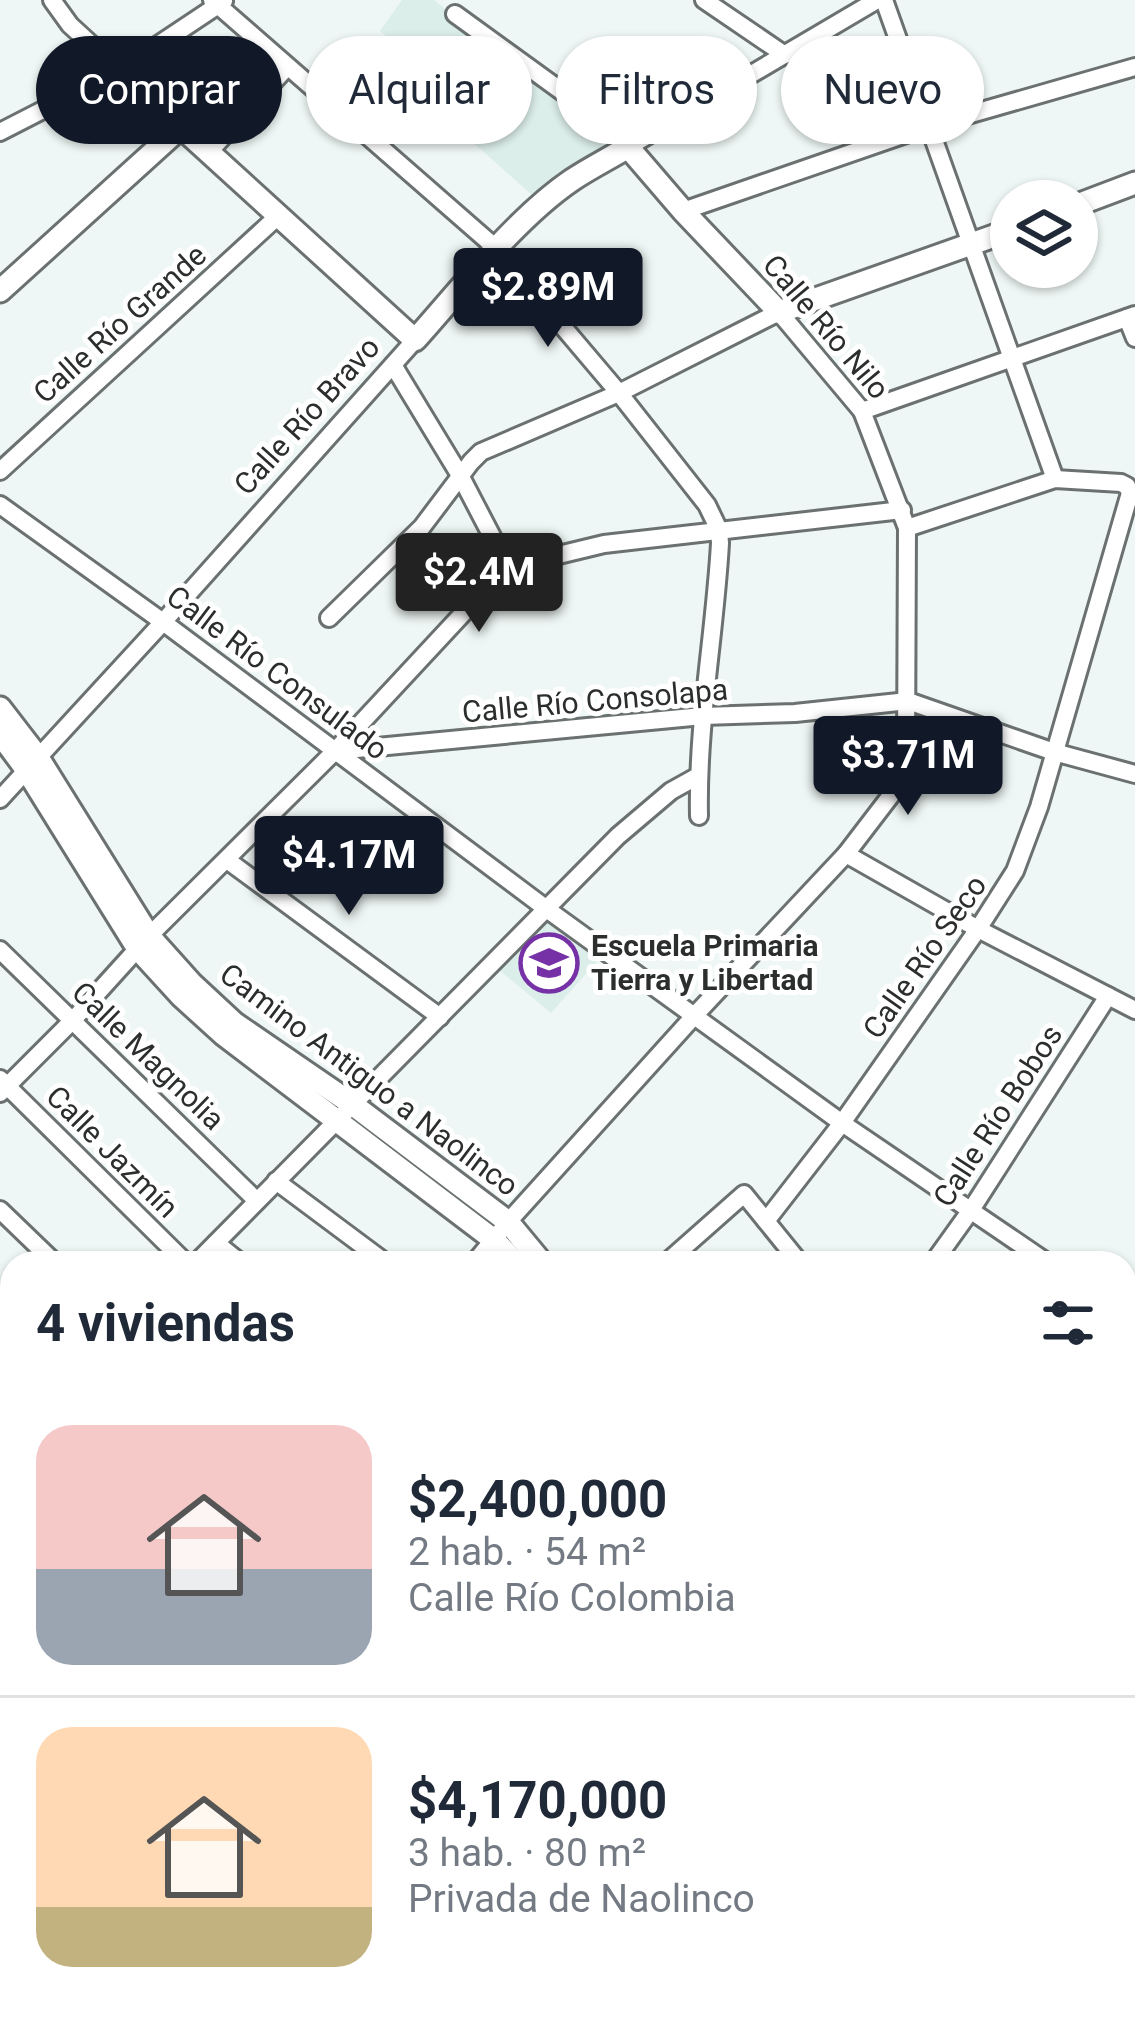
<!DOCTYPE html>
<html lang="es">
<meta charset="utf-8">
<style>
body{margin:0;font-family:Roboto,sans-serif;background:#f6f6f7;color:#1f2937;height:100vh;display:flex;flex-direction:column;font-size:45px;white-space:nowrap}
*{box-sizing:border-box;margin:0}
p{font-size:39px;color:#747a83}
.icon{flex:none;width:66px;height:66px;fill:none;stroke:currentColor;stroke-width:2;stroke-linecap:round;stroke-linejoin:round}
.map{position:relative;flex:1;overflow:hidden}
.details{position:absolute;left:0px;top:1251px;width:1137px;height:771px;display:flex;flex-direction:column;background:#fff;border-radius:36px 36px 0 0;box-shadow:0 3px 9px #0004}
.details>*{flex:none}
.hud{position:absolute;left:36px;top:36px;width:1065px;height:108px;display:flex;gap:24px}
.fabs{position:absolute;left:990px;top:180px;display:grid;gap:24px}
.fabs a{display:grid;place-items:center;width:108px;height:108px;border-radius:50%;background:#fff;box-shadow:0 3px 9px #0004;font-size:60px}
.price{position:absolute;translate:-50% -102px;padding:0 27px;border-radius:12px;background:#111827;color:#fff;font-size:39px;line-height:78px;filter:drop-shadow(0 3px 6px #0008)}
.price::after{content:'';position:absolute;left:50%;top:72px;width:36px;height:27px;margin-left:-18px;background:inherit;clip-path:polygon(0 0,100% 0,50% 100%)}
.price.current{background:#222;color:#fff}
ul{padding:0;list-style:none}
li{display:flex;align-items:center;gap:36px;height:300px;padding:0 36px}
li+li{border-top:3px solid #e0e1e3}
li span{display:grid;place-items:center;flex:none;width:336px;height:240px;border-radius:36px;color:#555}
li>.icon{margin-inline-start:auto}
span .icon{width:144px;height:144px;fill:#fffc;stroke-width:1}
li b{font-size:51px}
h2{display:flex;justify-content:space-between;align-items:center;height:144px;padding:0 36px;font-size:51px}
.pill{padding:0 42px;border-radius:54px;background:#fff;box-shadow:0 3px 9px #0004;font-size:42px;line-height:108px}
.pill.current{background:#111827;color:#fff}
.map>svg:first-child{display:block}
</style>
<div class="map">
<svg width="1135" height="2021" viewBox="0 0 1135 2021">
<rect width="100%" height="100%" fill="#eef7f5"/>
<g fill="#dceeea">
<polygon points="402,0 434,0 610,141 533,196 389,67 403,50 380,31"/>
<polygon points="546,918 600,958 551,1013 498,969"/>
</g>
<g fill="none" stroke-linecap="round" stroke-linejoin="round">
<defs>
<g id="minor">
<polyline points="52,0 70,25 181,127"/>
<path d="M212,0L497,249L619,393L707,505L719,530L720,543C715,634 697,724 699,816"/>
<polyline points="704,0 785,55"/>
<polyline points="884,0 1055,479"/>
<polyline points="455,14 593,114 628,147 877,0"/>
<polyline points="0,132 119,71 224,1"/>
<polyline points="208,153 287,67"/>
<polyline points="683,211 929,126 1135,67"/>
<polyline points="1127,318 1135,338"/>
<polyline points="393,365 461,477 510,571"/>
<polyline points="862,411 1135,315"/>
<polyline points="0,471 277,217"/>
<polyline points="0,505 163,622 548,910 842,1123 1048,1263"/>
<polyline points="329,618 422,527 471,462 481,452 619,393 779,312 862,411 907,528 906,757 895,790 846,854 695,1015 508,1222 474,1263"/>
<polyline points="335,751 703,716 795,713 908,701 1054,752 1135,774"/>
<polyline points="0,799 163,622 415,340"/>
<polyline points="846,854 978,929 1135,1010"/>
<polyline points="227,860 440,1017"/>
<polyline points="0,950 257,1201"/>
<polyline points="0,1079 186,1263"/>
<polyline points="0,1093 73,1020 149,936 335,751 481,594 510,571 542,559 604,544 902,510"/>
<polyline points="276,1181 386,1263"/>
<polyline points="0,1210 55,1263"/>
<polyline points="766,1221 842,1123 978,929 1015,871 1039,807 1130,493 1127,486 1121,483 1055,479 907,528"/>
<polyline points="216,1243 241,1263"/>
<polyline points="196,1263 618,836 671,791 698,776"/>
<polyline points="666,1263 744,1194 800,1263"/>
<polyline points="933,1263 971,1210 1108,996"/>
<polyline points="1125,1316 1135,1323"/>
<polyline points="0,1337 12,1349"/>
<polyline points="1125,1392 1135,1401"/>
<polyline points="0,1466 12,1453"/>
<polyline points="1125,1575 1135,1584"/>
<polyline points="0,1594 12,1606"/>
<polyline points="0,1728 12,1739"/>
<polyline points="1125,1752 1135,1743"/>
<polyline points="0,1786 12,1772"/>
<polyline points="0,1851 12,1862"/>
<polyline points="0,1960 12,1947"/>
<polyline points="0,1981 12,1993"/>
<polyline points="28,2010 39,2021"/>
<polyline points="166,2010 177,2021"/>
<polyline points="291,2010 302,2021"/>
<polyline points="426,2010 437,2021"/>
<polyline points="552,2010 563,2021"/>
<polyline points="663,2010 674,2021"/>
<polyline points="1020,2010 1030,2021"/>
<polyline points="203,2021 214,2010"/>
<polyline points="516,2021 526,2010"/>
<polyline points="825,2021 837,2010"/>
</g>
<g id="major">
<polyline points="1077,205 1135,183"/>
<path d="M0,291L181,127L415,340C460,290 516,218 572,180C590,168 610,158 628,147L683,211L779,312L1011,230"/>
<polyline points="0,708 37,756 149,936 192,984 234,1023 352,1104 508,1222 542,1263"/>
<polyline points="0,734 26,769 138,949 181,996 224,1035 494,1240 516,1263"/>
<polyline points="1125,1366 1135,1354"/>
<polyline points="1125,1954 1135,1965"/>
<polyline points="1125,1986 1135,1998"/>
</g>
</defs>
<use href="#minor" stroke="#6a7170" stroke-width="22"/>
<use href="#major" stroke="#6a7170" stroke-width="27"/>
<use href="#minor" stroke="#fff" stroke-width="16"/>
<use href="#major" stroke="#fff" stroke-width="21"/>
</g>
<defs>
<symbol id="school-ring" viewBox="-11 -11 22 22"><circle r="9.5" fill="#fff" stroke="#7531a5" stroke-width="1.5"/><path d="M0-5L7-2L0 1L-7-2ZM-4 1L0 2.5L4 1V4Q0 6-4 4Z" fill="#7531a5"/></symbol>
</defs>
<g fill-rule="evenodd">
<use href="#school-ring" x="516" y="930" width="66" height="66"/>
</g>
<g text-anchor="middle" stroke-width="10" stroke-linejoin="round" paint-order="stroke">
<g font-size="30" fill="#2b2e2d" stroke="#fff">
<text transform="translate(120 324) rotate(-42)" y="10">Calle Río Grande</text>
<text transform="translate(826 327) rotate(50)" y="10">Calle Río Nilo</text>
<text transform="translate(307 416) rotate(-48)" y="10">Calle Río Bravo</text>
<text transform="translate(277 673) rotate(37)" y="10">Calle Río Consulado</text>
<text transform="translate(595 701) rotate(-5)" y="10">Calle Río Consolapa</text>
<text transform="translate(925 957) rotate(-55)" y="10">Calle Río Seco</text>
<text transform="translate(148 1056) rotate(44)" y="10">Calle Magnolia</text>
<text transform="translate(369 1080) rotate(37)" y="10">Camino Antiguo a Naolinco</text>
<text transform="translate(998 1116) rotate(-57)" y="10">Calle Río Bobos</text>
<text transform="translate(112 1152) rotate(45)" y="10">Calle Jazmín</text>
</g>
<g font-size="30" font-weight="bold" fill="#2b2e2d" stroke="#fff" text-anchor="start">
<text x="591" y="956">Escuela Primaria<tspan x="591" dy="34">Tierra y Libertad</tspan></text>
</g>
</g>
</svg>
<div class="fabs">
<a><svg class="icon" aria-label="layers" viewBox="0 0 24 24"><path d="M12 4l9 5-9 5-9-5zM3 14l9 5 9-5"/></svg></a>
</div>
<b class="price" style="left:548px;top:350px">$2.89M</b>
<b class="price current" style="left:479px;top:635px">$2.4M</b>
<b class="price" style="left:908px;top:818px">$3.71M</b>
<b class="price" style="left:349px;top:918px">$4.17M</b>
<div class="hud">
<a class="pill current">Comprar</a>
<a class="pill">Alquilar</a>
<a class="pill">Filtros</a>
<a class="pill">Nuevo</a>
</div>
<section class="details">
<h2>4 viviendas<svg class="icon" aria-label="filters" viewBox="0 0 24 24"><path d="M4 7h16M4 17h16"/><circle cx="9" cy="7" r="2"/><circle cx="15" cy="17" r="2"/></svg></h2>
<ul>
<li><span style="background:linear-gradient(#f6c9c9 60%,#9aa5b1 0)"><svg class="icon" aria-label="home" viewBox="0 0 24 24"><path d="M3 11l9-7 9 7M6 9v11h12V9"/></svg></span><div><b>$2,400,000</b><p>2 hab. · 54 m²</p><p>Calle Río Colombia</p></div></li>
<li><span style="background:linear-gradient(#ffd9b3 75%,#c2b280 0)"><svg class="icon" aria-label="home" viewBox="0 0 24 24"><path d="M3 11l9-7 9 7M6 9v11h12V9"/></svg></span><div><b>$4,170,000</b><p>3 hab. · 80 m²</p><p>Privada de Naolinco</p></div></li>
</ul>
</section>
</div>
